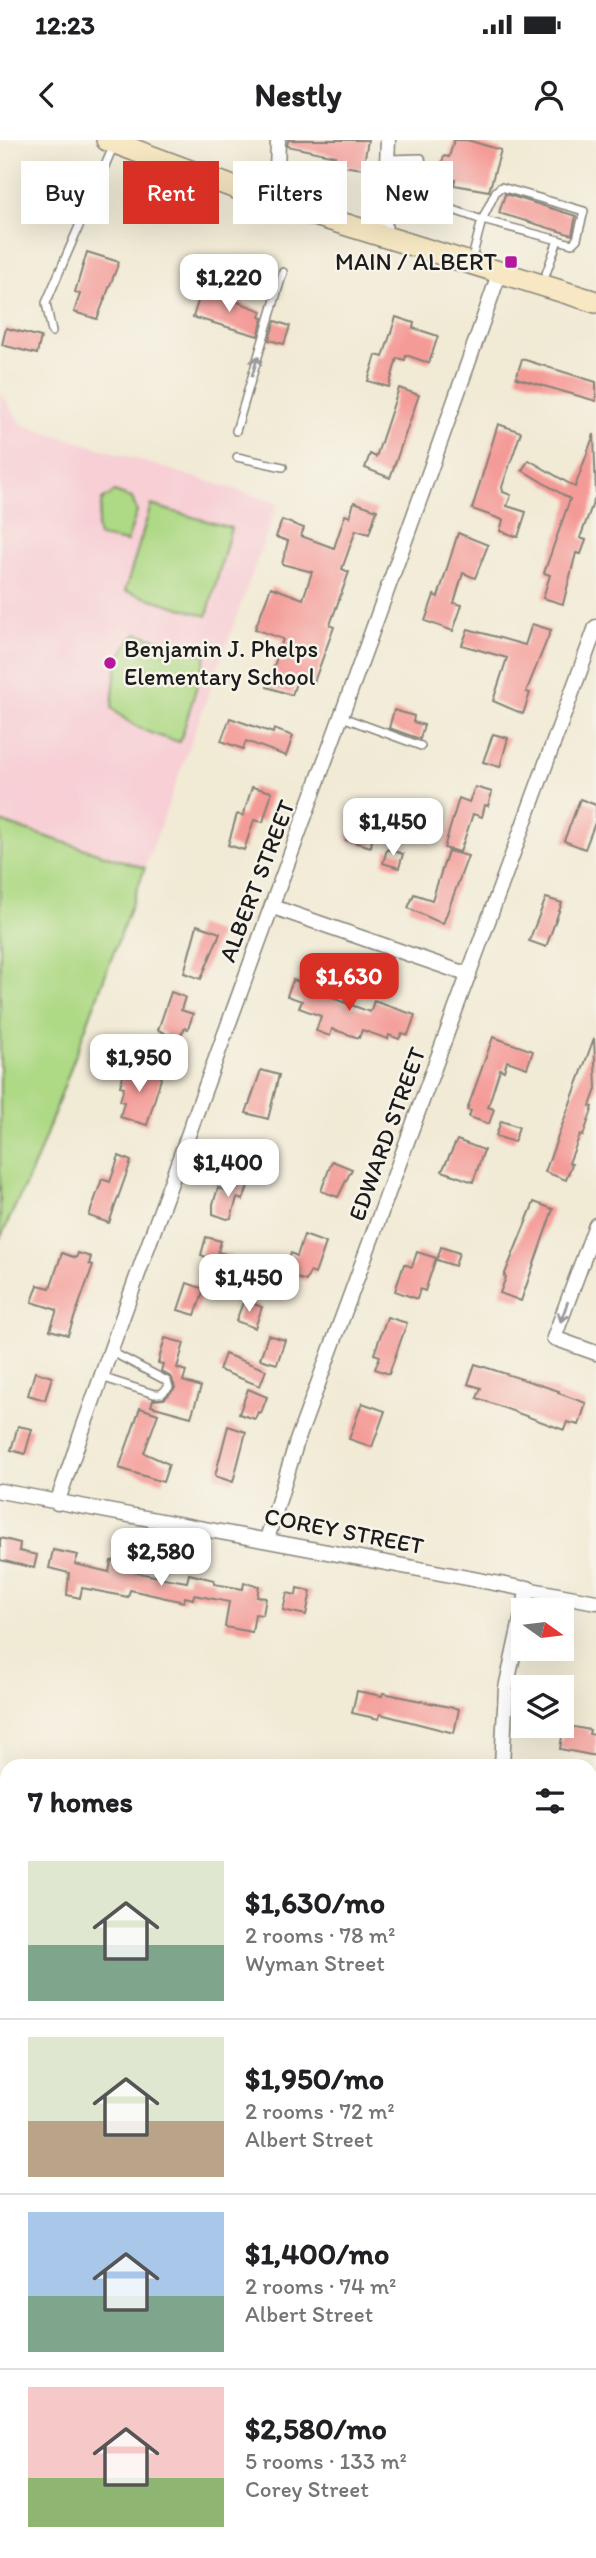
<!DOCTYPE html>
<meta charset="utf-8">
<style>
body{margin:0;font-family:Itim,sans-serif;background:#f6f6f6;color:#202124;height:100vh;display:flex;flex-direction:column;font-size:26px;white-space:nowrap}
*{box-sizing:border-box;margin:0}
p{font-size:23px;color:#757577}
.icon{flex:none;width:38px;height:38px;fill:none;stroke:currentColor;stroke-width:2;stroke-linecap:round;stroke-linejoin:round}
.map{position:relative;flex:1;overflow:hidden}
.panel{position:absolute;left:0px;top:1619px;width:597px;height:800px;display:flex;flex-direction:column;background:#fff;border-radius:21px 21px 0 0;box-shadow:0 7px 28px #0002}
.panel>*{flex:none}
.top-card{position:absolute;left:21px;top:21px;width:555px;height:63px;display:flex;gap:14px}
.needle{width:46px;rotate:104deg}
.fabs{position:absolute;left:511px;top:1458px;display:grid;gap:14px}
.fabs a{display:grid;place-items:center;width:63px;height:63px;border-radius:0px;background:#fff;box-shadow:0 7px 28px #0002;font-size:35px}
.price{position:absolute;translate:-50% -60px;padding:0 16px;border-radius:14px;background:#fff;color:#222;font-size:23px;line-height:46px;filter:drop-shadow(0 2px 4px #0008)}
.price::after{content:'';position:absolute;left:50%;top:42px;width:21px;height:16px;margin-left:-10px;background:inherit;clip-path:polygon(0 0,100% 0,50% 100%)}
.price.on{background:#d93025;color:#fff}
ul{padding:0;list-style:none}
li{display:flex;align-items:center;gap:21px;height:175px;padding:0 28px}
li+li{border-top:2px solid #e0e0e0}
li span{display:grid;place-items:center;flex:none;width:196px;height:140px;border-radius:0px;color:#555}
li>.icon{margin-inline-start:auto}
span .icon{width:84px;height:84px;fill:#fffc;stroke-width:1}
li b{font-size:30px}
h2{display:flex;justify-content:space-between;align-items:center;height:84px;padding:0 28px;font-size:30px}
.chip{padding:0 24px;border-radius:0px;background:#fff;box-shadow:0 7px 28px #0002;font-size:24px;line-height:63px}
.chip.on{background:#d93025;color:#fff}
.status{display:flex;justify-content:space-between;align-items:center;height:49px;padding:0 35px;background:#fff;direction:ltr}
.status svg{height:19px;fill:currentColor}
header{display:flex;justify-content:space-between;align-items:center;height:91px;padding:0 28px;background:#fff;font-size:32px;font-weight:700}
.map>svg:first-child{display:block}
</style>
<div class="status"><b>12:23</b><svg viewBox="0 0 49 12"><path d="M0 12V9h3v3zM5 12V6h3v6zM10 12V3h3v9zM15 12V0h3v12zM26 1h20v11H26zM47 4h2v5h-2z"/></svg></div>
<header><svg class="icon" aria-label="back" viewBox="0 0 24 24"><path d="M15 5l-7 7 7 7"/></svg>Nestly<svg class="icon" aria-label="person" viewBox="0 0 24 24"><circle cx="12" cy="8" r="4"/><path d="M4 21q1-7 8-7t8 7"/></svg></header>
<div class="map">
<svg width="596" height="2418" viewBox="0 0 596 2418">
<rect width="100%" height="100%" fill="#f7f3e8"/>
<filter id="ink" filterUnits="userSpaceOnUse"><feTurbulence type="fractalNoise" baseFrequency=".0143" numOctaves="2"/><feDisplacementMap in="SourceGraphic" scale="14" xChannelSelector="R" yChannelSelector="G"/><feConvolveMatrix kernelMatrix="1 2 1 2 8 2 1 2 1" color-interpolation-filters="sRGB"/></filter>
<filter id="wash" filterUnits="userSpaceOnUse"><feTurbulence type="fractalNoise" baseFrequency=".00686" numOctaves="4" result="noise"/><feDisplacementMap in="SourceGraphic" scale="28" xChannelSelector="R" yChannelSelector="G"/><feGaussianBlur stdDeviation="1.57" result="paint"/><feColorMatrix in="noise" values="0 0 0 0 0 0 0 0 0 0 0 0 0 0 0 0 0 1.4 0 .05"/><feComposite in="paint" operator="in"/></filter>
<g filter="url(#wash)">
<rect width="100%" height="100%" fill="#f1ead5"/>
<polygon fill="#f7cfd5" points="0,251 21,284 278,363 145,728 0,682"/>
<g fill="#aed985" stroke="#657a50" stroke-width="2">
<polygon points="114,352 132,358 137,371 127,402 99,397 97,389 102,360"/>
<polygon points="151,365 231,388 207,476 125,451"/>
<path d="M137,493L206,515L180,602C152,595 132,588 112,568C114,540 115,512 137,493Z"/>
<polygon points="0,682 145,728 37,1019 0,1099"/>
</g>
<g id="blocks">
<g fill="#f49b98">
<polygon points="288,0 368,0 363,29 334,25 335,16 287,6"/>
<polygon points="454,0 467,0 501,10 489,51 454,45 455,40 438,35 444,16 449,17"/>
<polygon points="505,54 576,76 572,95 499,73"/>
<polygon points="87,112 119,122 97,179 74,172 80,154 75,152"/>
<polygon points="201,152 213,156 214,153 262,171 260,177 263,178 258,196 193,177"/>
<polygon points="396,177 414,183 413,188 438,196 429,223 406,215 405,220 397,218 389,247 368,241 376,215 383,217"/>
<polygon points="275,181 290,186 284,204 269,200"/>
<polygon points="6,188 41,197 37,214 2,205"/>
<polygon points="522,219 596,242 596,261 516,238"/>
<polygon points="399,248 419,255 390,338 365,328 370,314 376,317"/>
<polygon points="498,284 521,292 502,347 503,352 511,355 507,366 526,372 518,397 500,391 503,380 472,369"/>
<polygon points="594,294 596,355 580,398 586,400 581,414 576,413 563,464 543,458 550,435 544,433 570,359 522,330 529,320 575,347"/>
<polygon points="354,362 377,370 369,394 356,390 342,429 349,432 330,485 334,487 314,542 298,537 292,555 267,547 283,499 255,489 271,447 303,459 312,432 282,424 288,401 276,397 282,380 304,388 301,396 334,408 345,375 350,377"/>
<polygon points="458,393 488,405 475,438 463,433 454,463 462,465 453,491 425,481 434,455 438,457"/>
<polygon points="532,484 551,490 526,552 530,553 523,574 493,561 507,518 462,505 468,489 525,505"/>
<polygon points="394,570 414,576 413,582 424,585 420,599 389,588"/>
<polygon points="230,578 273,593 274,589 293,596 286,616 246,601 243,609 221,601"/>
<polygon points="493,594 508,598 500,627 483,622"/>
<polygon points="252,647 272,652 263,682 254,680 244,710 228,705 237,674 243,676"/>
<polygon points="475,647 492,652 488,666 485,665 482,677 473,674 460,712 444,708 459,658 469,662"/>
<polygon points="580,659 596,665 596,680 585,709 564,701"/>
<polygon points="355,671 375,677 371,707 346,700"/>
<polygon points="387,709 403,714 399,728 383,723"/>
<polygon points="448,711 468,716 443,784 408,768 414,754 432,760"/>
<polygon points="546,758 562,763 546,807 529,801"/>
<polygon points="197,785 220,793 201,839 184,833"/>
<polygon points="302,838 335,849 332,858 370,872 374,861 415,875 408,895 402,893 399,899 389,895 388,899 362,890 359,898 332,889 330,896 316,891 321,876 299,868 302,861 287,856 293,840 300,842"/>
<polygon points="171,852 185,857 181,870 193,874 188,889 185,888 176,902 163,898 165,893 158,890"/>
<polygon points="493,897 533,911 527,928 507,921 504,931 500,929 488,967 494,969 489,984 469,977 471,971 467,970"/>
<polygon points="594,898 596,949 590,966 593,967 583,996 580,995 569,1023 572,1024 566,1040 545,1032"/>
<polygon points="126,925 162,935 147,985 120,977 124,962 120,961 124,947 120,946"/>
<polygon points="261,930 279,935 268,979 246,973"/>
<polygon points="501,981 519,987 514,1002 496,996"/>
<polygon points="457,1000 484,1010 473,1042 442,1031"/>
<polygon points="119,1016 131,1021 109,1083 89,1076 102,1039 110,1042"/>
<polygon points="332,1021 352,1029 338,1057 321,1051"/>
<polygon points="230,1040 248,1046 243,1060 237,1058 231,1078 227,1079 213,1074 213,1064 218,1048 227,1051"/>
<polygon points="534,1062 553,1069 521,1161 500,1153 506,1137 504,1136"/>
<polygon points="304,1095 326,1103 315,1134 310,1132 306,1141 291,1136 294,1128 286,1125 291,1113 297,1116"/>
<polygon points="206,1097 221,1101 218,1112 231,1116 227,1129 223,1128 221,1135 202,1130 206,1117 201,1115"/>
<polygon points="441,1107 459,1113 455,1126 437,1120"/>
<polygon points="417,1112 436,1118 425,1151 420,1149 417,1159 395,1151 404,1124 412,1127"/>
<polygon points="62,1113 76,1118 78,1113 91,1117 89,1124 93,1125 68,1195 50,1190 57,1170 32,1162 38,1145 50,1148"/>
<polygon points="187,1143 204,1149 195,1175 178,1170"/>
<polygon points="244,1160 262,1167 255,1188 236,1181"/>
<polygon points="387,1177 407,1183 389,1234 375,1229 380,1216 374,1214"/>
<polygon points="268,1195 285,1200 277,1224 260,1219"/>
<polygon points="165,1198 184,1203 177,1228 186,1231 183,1241 201,1247 191,1277 151,1266 153,1260 164,1259 175,1248 172,1238 161,1231 163,1224 158,1223"/>
<polygon points="225,1214 266,1230 260,1246 219,1230"/>
<polygon points="475,1224 559,1251 558,1253 586,1263 579,1285 567,1282 564,1290 477,1258 481,1248 468,1244"/>
<polygon points="35,1232 52,1237 45,1260 28,1255"/>
<polygon points="248,1249 267,1257 261,1273 258,1272 255,1279 239,1274"/>
<polygon points="362,1263 385,1271 372,1307 349,1299"/>
<polygon points="140,1268 158,1274 144,1313 169,1324 163,1342 119,1328"/>
<polygon points="18,1286 32,1289 25,1314 11,1310"/>
<polygon points="228,1286 246,1292 233,1342 215,1336"/>
<polygon points="0,1398 20,1403 19,1411 37,1415 34,1428 0,1420"/>
<polygon points="53,1410 78,1415 75,1424 109,1432 111,1421 120,1420 136,1423 134,1432 169,1439 187,1442 189,1434 214,1440 214,1444 243,1449 244,1443 259,1446 257,1457 266,1458 263,1475 255,1474 252,1492 225,1487 229,1462 194,1455 193,1459 185,1457 184,1462 130,1450 128,1457 82,1448 80,1458 67,1455 69,1433 49,1428"/>
<polygon points="297,1448 311,1451 306,1475 283,1470 287,1453 296,1455"/>
<polygon points="357,1551 382,1556 383,1553 459,1569 454,1593 380,1574 379,1579 352,1573"/>
<polygon points="564,1585 590,1590 589,1594 596,1595 596,1616 560,1609"/>
</g>
</g>
</g>
<g filter="url(#ink)">
<use href="#blocks" fill-opacity="0" stroke="#868378" stroke-width="2"/>
<g fill="none" stroke-linecap="round" stroke-linejoin="round">
<defs>
<g id="service">
<polyline points="388,19 421,18 426,42 437,64 482,80 496,51 501,47 584,71 577,99 572,104 558,100"/>
<polyline points="471,122 482,80 558,100 543,142"/>
<polyline points="52,192 46,163 113,7"/>
<polyline points="236,291 283,132"/>
<polyline points="237,317 283,327"/>
<polyline points="342,577 421,606"/>
<polyline points="101,1237 154,1254 161,1254 169,1247 167,1241 110,1211"/>
</g>
<g id="minor">
<polyline points="276,63 278,0"/>
<polyline points="384,97 388,0"/>
<polyline points="273,767 469,835"/>
<polyline points="596,1085 554,1198 596,1213"/>
<polyline points="0,1351 596,1462"/>
<path d="M57,1363C199,952 357,546 499,134"/>
<polyline points="267,1399 297,1301 596,487"/>
<polyline points="502,1626 506,1548 528,1448"/>
<polyline points="0,1960 7,1959"/>
<polyline points="590,2384 596,2384"/>
<polyline points="0,2395 7,2394"/>
</g>
<polyline id="secondary" points="107,0 276,63 596,162"/>
</defs>
<use href="#service" stroke="#868378" stroke-width="10"/>
<use href="#minor" stroke="#868378" stroke-width="17"/>
<use href="#secondary" stroke="#868378" stroke-width="24"/>
<use href="#service" stroke="#fff" stroke-width="7"/>
<use href="#minor" stroke="#fff" stroke-width="14"/>
<use href="#secondary" stroke="#f7e8c3" stroke-width="21"/>
</g>
<defs><path id="oneway-shaft" d="M-6 0H5M1.5-3L5.5 0L1.5 3" fill="none" stroke-width="1.6" stroke-linecap="round" stroke-linejoin="round" transform="scale(1.75)"/></defs>
<g stroke="#999">
<use href="#oneway-shaft" transform="translate(255 226) rotate(-73)"/>
<use href="#oneway-shaft" transform="translate(564 1172) rotate(110)"/>
</g>
</g>
<g fill="#b5179e" stroke="#f7f3e8" stroke-width="2.5">
<rect x="504" y="115" width="14" height="14" rx="3.5"/>
<circle cx="110" cy="523" r="7"/>
</g>
<g text-anchor="middle" stroke-width="5" stroke-linejoin="round" paint-order="stroke">
<g font-size="24" fill="#1c1c1c" stroke="#f7f3e8" text-anchor="end">
<text x="497" y="130">MAIN / ALBERT</text>
<text x="124" y="517" text-anchor="start">Benjamin J. Phelps<tspan x="124" dy="28">Elementary School</tspan></text>
</g>
<g font-size="24" fill="#1c1c1c" stroke="#f7f3e8">
<text transform="translate(257 741) rotate(-69)" y="8">ALBERT STREET</text>
<text transform="translate(387 994) rotate(-70)" y="8">EDWARD STREET</text>
<text transform="translate(344 1391) rotate(11)" y="8">COREY STREET</text>
</g>
</g>
</svg>
<div class="fabs">
<a><svg class="needle" viewBox="-14 -14 28 28"><path d="M0-13l5 13h-10z" fill="#e53935"/><path d="M0 13l5-13h-10z" fill="#757577"/></svg></a>
<a><svg class="icon" aria-label="layers" viewBox="0 0 24 24"><path d="M12 4l9 5-9 5-9-5zM3 14l9 5 9-5"/></svg></a>
</div>
<b class="price" style="left:229px;top:174px">$1,220</b>
<b class="price" style="left:393px;top:718px">$1,450</b>
<b class="price on" style="left:349px;top:873px">$1,630</b>
<b class="price" style="left:139px;top:954px">$1,950</b>
<b class="price" style="left:228px;top:1059px">$1,400</b>
<b class="price" style="left:249px;top:1174px">$1,450</b>
<b class="price" style="left:161px;top:1448px">$2,580</b>
<div class="top-card">
<a class="chip">Buy</a>
<a class="chip on">Rent</a>
<a class="chip">Filters</a>
<a class="chip">New</a>
</div>
<section class="panel">
<h2>7 homes<svg class="icon" aria-label="filters" viewBox="0 0 24 24"><path d="M4 7h16M4 17h16"/><circle cx="9" cy="7" r="2"/><circle cx="15" cy="17" r="2"/></svg></h2>
<ul>
<li><span style="background:linear-gradient(#dfe7d0 60%,#7fa58c 0)"><svg class="icon" aria-label="home" viewBox="0 0 24 24"><path d="M3 11l9-7 9 7M6 9v11h12V9"/></svg></span><div><b>$1,630/mo</b><p>2 rooms · 78 m²</p><p>Wyman Street</p></div></li>
<li><span style="background:linear-gradient(#dfe7d0 60%,#b9a48a 0)"><svg class="icon" aria-label="home" viewBox="0 0 24 24"><path d="M3 11l9-7 9 7M6 9v11h12V9"/></svg></span><div><b>$1,950/mo</b><p>2 rooms · 72 m²</p><p>Albert Street</p></div></li>
<li><span style="background:linear-gradient(#a9c7e8 60%,#7fa58c 0)"><svg class="icon" aria-label="home" viewBox="0 0 24 24"><path d="M3 11l9-7 9 7M6 9v11h12V9"/></svg></span><div><b>$1,400/mo</b><p>2 rooms · 74 m²</p><p>Albert Street</p></div></li>
<li><span style="background:linear-gradient(#f6c9c9 65%,#8fb573 0)"><svg class="icon" aria-label="home" viewBox="0 0 24 24"><path d="M3 11l9-7 9 7M6 9v11h12V9"/></svg></span><div><b>$2,580/mo</b><p>5 rooms · 133 m²</p><p>Corey Street</p></div></li>
</ul>
</section>
</div>
